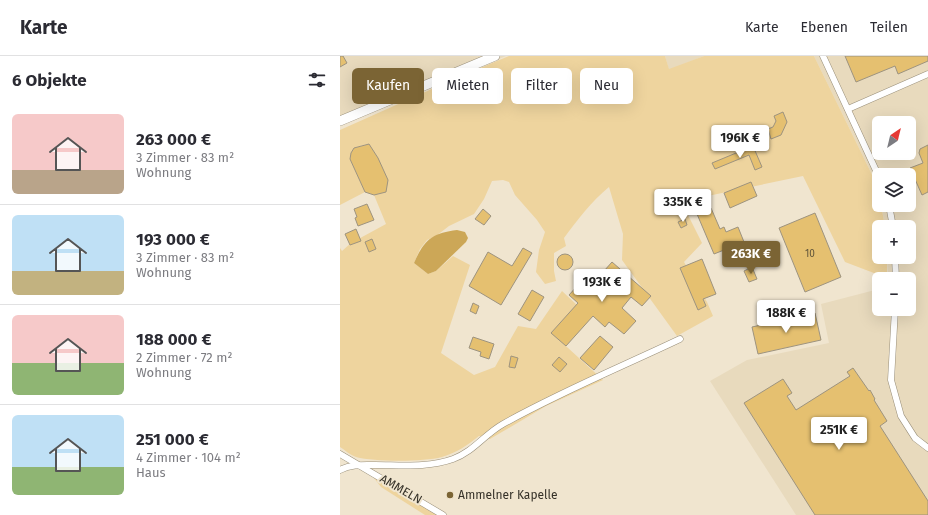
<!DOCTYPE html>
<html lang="de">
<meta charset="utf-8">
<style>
body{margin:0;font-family:"Fira Sans",sans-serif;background:#f7f7f7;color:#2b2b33;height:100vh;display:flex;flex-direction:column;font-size:15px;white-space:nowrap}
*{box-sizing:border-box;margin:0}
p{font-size:13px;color:#7c7c81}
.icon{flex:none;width:22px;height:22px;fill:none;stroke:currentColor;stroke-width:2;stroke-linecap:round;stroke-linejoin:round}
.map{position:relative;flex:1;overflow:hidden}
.details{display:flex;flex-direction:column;background:#fff;width:340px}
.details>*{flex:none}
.top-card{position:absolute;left:12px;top:12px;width:380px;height:36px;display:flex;gap:8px}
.needle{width:26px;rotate:35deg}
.controls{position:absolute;left:532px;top:60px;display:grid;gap:8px}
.controls a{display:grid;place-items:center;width:44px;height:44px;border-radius:6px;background:#fff;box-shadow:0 4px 16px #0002;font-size:20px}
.price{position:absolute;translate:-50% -34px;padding:0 9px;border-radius:4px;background:#fff;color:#222;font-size:13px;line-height:26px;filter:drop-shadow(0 1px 2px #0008)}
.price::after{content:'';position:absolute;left:50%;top:24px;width:12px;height:9px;margin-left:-6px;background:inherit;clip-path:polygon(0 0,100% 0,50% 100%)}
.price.selected{background:#7b6434;color:#fff}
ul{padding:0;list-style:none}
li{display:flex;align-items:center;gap:12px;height:100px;padding:0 12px}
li+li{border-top:1px solid #e1e1e2}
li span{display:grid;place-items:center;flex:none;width:112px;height:80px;border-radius:6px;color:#555}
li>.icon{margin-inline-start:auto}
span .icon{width:48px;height:48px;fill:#fffc;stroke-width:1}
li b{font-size:17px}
h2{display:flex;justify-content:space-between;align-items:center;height:48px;padding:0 12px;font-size:17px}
.chip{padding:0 14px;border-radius:6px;background:#fff;box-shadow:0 4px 16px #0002;font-size:14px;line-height:36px}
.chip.selected{background:#7b6434;color:#fff}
header{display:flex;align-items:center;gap:24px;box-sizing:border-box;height:56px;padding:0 20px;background:#fff;border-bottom:1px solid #e1e1e2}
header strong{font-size:19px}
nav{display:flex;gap:22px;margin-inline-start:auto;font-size:14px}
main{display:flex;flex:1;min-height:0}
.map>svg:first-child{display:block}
</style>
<header>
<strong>Karte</strong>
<nav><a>Karte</a><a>Ebenen</a><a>Teilen</a></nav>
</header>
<main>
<section class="details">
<h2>6 Objekte<svg class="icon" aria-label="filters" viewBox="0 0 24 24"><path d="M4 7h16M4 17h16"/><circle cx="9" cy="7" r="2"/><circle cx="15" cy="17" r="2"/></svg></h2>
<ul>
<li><span style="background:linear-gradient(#f6c9c9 70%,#b9a48a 0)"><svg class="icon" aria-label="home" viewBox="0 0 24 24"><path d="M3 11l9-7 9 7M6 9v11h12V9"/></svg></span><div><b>263 000 €</b><p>3 Zimmer · 83 m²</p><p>Wohnung</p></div></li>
<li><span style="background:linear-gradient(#bfe0f5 70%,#c2b280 0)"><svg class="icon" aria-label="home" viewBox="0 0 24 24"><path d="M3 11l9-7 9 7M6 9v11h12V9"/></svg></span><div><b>193 000 €</b><p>3 Zimmer · 83 m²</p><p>Wohnung</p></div></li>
<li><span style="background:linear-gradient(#f6c9c9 60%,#8fb573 0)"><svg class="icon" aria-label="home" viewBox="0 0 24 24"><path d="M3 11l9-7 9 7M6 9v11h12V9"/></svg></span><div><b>188 000 €</b><p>2 Zimmer · 72 m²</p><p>Wohnung</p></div></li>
<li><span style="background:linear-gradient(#bfe0f5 65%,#8fb573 0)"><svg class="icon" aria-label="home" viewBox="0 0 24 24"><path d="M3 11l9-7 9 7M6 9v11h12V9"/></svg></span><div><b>251 000 €</b><p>4 Zimmer · 104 m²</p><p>Haus</p></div></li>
</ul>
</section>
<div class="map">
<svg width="588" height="459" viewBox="0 0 588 459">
<rect width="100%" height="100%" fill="#f0e5cf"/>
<g fill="#e8dabd" fill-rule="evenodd">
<polygon points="0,0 166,0 0,69"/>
<polygon points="325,0 364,0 329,14"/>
<path d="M474,0H588V459H456L370,325L407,304L489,287L481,248L539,233V253H569V223H548L547,201H569V171H545L541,149H569V119H539V141L537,129ZM539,67H569V97H539Z"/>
</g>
<g fill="#eed49e">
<path d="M169,0H325L329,13L364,0H474L537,129L539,149H541L545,171H539V201H547V222L505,206L463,120L358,142L346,155L362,187L344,206L367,246L373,260L337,280L282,204L283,178L269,131C252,145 237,164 224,182L226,190L214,197V215L216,225L205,228L196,216L199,194L205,176L197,164L175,139L169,126L163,124L152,125L144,143L134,158L109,170L96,180L87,184L80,193L74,207L88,218L96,215L113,200L130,209L101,297L134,319L155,311L178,270L196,273L222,235L238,250L215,280L263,324L206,350L150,383L139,380C128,389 116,397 102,401C83,406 35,406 16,401C10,399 5,394 0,391V192L2,195L11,187L46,168L34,139L46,136L38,102L29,88C19,90 11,91 10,103L25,136L0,149V74L121,20Z"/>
<polygon points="31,418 98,459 85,459 41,431"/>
</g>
<path fill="#cca757" d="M117,174L125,176L128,182L126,186L96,215L88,218L74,207C84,184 92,177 117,174Z"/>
<g fill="#e5c070" stroke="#9d937f">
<polygon points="0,0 3,0 7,7 0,11"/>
<polygon points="505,0 588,0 588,5 558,18 555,10 516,26"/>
<polygon points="443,56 447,66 441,79 431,83 428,73 433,71 436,65 434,60"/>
<polygon points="29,88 38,102 48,124 46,136 34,139 25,136 10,103 11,97 14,92"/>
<polygon points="588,89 588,136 582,139 570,112 583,107 579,97 580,93"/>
<polygon points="413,90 422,111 415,114 409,99 375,113 372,107"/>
<polygon points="411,126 417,140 390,152 384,137"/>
<polygon points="27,148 34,164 18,170 15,162 17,161 14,153"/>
<polygon points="371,152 380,173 384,171 386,176 398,171 404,186 374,198 357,158"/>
<polygon points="143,153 151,160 144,169 135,163"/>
<polygon points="475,157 501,221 465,236 439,172"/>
<polygon points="345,163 347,169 341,172 338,166"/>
<polygon points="16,173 21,185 10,189 5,178"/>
<polygon points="32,183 36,193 29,196 25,186"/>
<polygon points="183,192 192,197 161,249 129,230 148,196 172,210"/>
<circle cx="225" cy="206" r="8"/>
<polygon points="362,203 376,238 363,243 366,250 358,254 340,212"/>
<polygon points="272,206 311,240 302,250 291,241 282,252 296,265 284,278 269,266 265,271 253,260 226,290 211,277 238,247 229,239 248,218 256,224"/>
<polygon points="412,211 417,223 409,226 404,215"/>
<polygon points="192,234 204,241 190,265 178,258"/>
<polygon points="133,247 139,250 136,258 130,255"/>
<polygon points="475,257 481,284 418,298 412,271"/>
<polygon points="260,280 273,291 254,314 240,302"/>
<polygon points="133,281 154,288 149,303 140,300 141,296 129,292"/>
<polygon points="171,300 178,302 175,312 169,311"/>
<polygon points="219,301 227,308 220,316 212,309"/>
<polygon points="513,312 529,335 530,334 535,343 534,344 547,365 540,370 588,445 588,459 475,459 404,347 443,323 452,337 447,340 456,354 510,320 507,316"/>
</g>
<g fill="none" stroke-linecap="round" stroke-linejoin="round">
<defs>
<g id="minor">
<polyline points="483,0 539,121"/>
<polyline points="508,53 588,18"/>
<polyline points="549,149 553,171"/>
<polyline points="555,201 556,223"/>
<polyline points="555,253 551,324 561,360 575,382 588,392"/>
<polyline points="0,398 103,459"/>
<path d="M0,414C11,408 23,409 35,409C61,409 88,412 113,403C133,396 145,378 163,368C220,336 281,311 340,283"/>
</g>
<polyline id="secondary" points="0,65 155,0"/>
</defs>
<use href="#minor" stroke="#998f7a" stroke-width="7"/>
<use href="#secondary" stroke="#998f7a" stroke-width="10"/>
<use href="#minor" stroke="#fff" stroke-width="6"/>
<use href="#secondary" stroke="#fff" stroke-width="9"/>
</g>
<circle fill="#7b6434" stroke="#f0e5cf" stroke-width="1.5" cx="110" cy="439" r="4"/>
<g text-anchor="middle" stroke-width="4" stroke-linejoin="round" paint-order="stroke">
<g font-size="10" fill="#61553a">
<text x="470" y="201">10</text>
</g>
<g font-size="12" fill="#353128" stroke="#f0e5cf">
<text transform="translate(61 433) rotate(30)" y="4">AMMELN</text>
</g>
<g font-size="12" fill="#353128" stroke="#f0e5cf" text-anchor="start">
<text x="118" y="443">Ammelner Kapelle</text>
</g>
</g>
</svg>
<div class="controls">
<a><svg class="needle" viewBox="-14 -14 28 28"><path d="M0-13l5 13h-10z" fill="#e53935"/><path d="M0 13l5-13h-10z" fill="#7c7c81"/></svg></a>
<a><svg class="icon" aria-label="layers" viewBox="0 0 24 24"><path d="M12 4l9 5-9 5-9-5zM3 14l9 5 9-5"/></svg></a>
<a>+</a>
<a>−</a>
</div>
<b class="price" style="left:400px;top:103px">196K €</b>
<b class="price" style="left:343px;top:167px">335K €</b>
<b class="price selected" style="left:411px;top:219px">263K €</b>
<b class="price" style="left:262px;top:247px">193K €</b>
<b class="price" style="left:446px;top:278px">188K €</b>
<b class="price" style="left:499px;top:395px">251K €</b>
<div class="top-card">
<a class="chip selected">Kaufen</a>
<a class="chip">Mieten</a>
<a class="chip">Filter</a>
<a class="chip">Neu</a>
</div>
</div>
</main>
